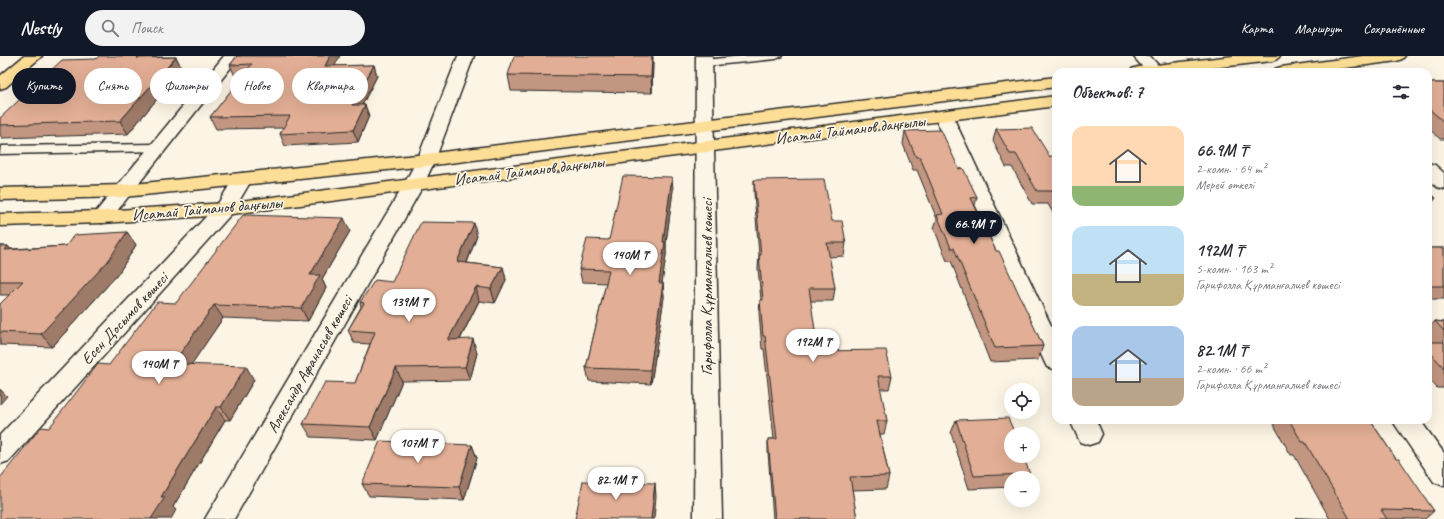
<!DOCTYPE html>
<html lang="ru">
<meta charset="utf-8">
<style>
body{margin:0;font-family:Caveat,sans-serif;background:#f2f2f3;color:#2b2b33;height:100vh;display:flex;flex-direction:column;font-size:15px;white-space:nowrap}
*{box-sizing:border-box;margin:0}
p{font-size:13px;color:#7c7c81}
.icon{flex:none;width:22px;height:22px;fill:none;stroke:currentColor;stroke-width:2;stroke-linecap:round;stroke-linejoin:round}
.map{position:relative;flex:1;overflow:hidden}
.drawer{position:absolute;left:1052px;top:12px;width:380px;height:356px;display:flex;flex-direction:column;background:#fff;border-radius:12px;box-shadow:0 4px 16px #0002}
.drawer>*{flex:none}
.hud{position:absolute;left:12px;top:12px;width:380px;height:36px;display:flex;gap:8px}
.fabs{position:absolute;left:1004px;top:327px;display:grid;gap:8px}
.fabs a{display:grid;place-items:center;width:36px;height:36px;border-radius:50%;background:#fff;box-shadow:0 4px 16px #0002;font-size:20px}
.price{position:absolute;translate:-50% -34px;padding:0 9px;border-radius:14px;background:#fff;color:#222;font-size:13px;line-height:26px;filter:drop-shadow(0 1px 2px #0008)}
.price::after{content:'';position:absolute;left:50%;top:24px;width:12px;height:9px;margin-left:-6px;background:inherit;clip-path:polygon(0 0,100% 0,50% 100%)}
.price.active{background:#111827;color:#fff}
ul{padding:0;list-style:none}
li{display:flex;align-items:center;gap:12px;height:100px;padding:0 20px}
li span{display:grid;place-items:center;flex:none;width:112px;height:80px;border-radius:12px;color:#555}
li>.icon{margin-inline-start:auto}
span .icon{width:48px;height:48px;fill:#fffc;stroke-width:1}
li b{font-size:17px}
h2{display:flex;justify-content:space-between;align-items:center;height:48px;padding:0 20px;font-size:17px}
.pill{padding:0 14px;border-radius:18px;background:#fff;box-shadow:0 4px 16px #0002;font-size:14px;line-height:36px}
.pill.active{background:#111827;color:#fff}
header{display:flex;align-items:center;gap:24px;box-sizing:border-box;height:56px;padding:0 20px;background:#111827;color:#fff}
header strong{font-size:19px}
nav{display:flex;gap:22px;margin-inline-start:auto;font-size:14px}
.search{width:280px;height:36px;background:#f2f2f3;display:flex;align-items:center;gap:10px;box-sizing:border-box;padding:0 14px;border-radius:22px;color:#7c7c81;font-size:15px}
.map>svg:first-child{display:block}
</style>
<header>
<strong>Nestly</strong>
<div class="search"><svg class="icon" aria-label="search" viewBox="0 0 24 24"><circle cx="10" cy="10" r="6"/><path d="M15 15l6 6"/></svg>Поиск</div>
<nav><a>Карта</a><a>Маршрут</a><a>Сохранённые</a></nav>
</header>
<div class="map">
<svg width="1444" height="463" viewBox="0 0 1444 463">
<rect width="100%" height="100%" fill="#fcf5e5"/>
<filter id="ink" filterUnits="userSpaceOnUse"><feTurbulence type="fractalNoise" baseFrequency=".025" numOctaves="2"/><feDisplacementMap in="SourceGraphic" scale="8" xChannelSelector="R" yChannelSelector="G"/><feConvolveMatrix kernelMatrix="1 2 1 2 8 2 1 2 1" color-interpolation-filters="sRGB"/></filter>
<g filter="url(#ink)">
<g fill="none" stroke-linecap="round" stroke-linejoin="round">
<defs>
<g id="lane">
<polygon points="742,0 782,0 776,3 705,10 701,9 699,7 701,5 705,4"/>
<polygon points="158,88 163,89 165,92 163,95 0,98 1,90"/>
</g>
<g id="street">
<polygon points="224,0 240,0 109,165 102,167 95,165 92,161 95,157"/>
<polygon points="458,0 474,0 435,104 423,130 234,463 205,463 403,130 417,104"/>
<polygon points="696,0 712,0 722,463 694,463"/>
<polygon points="1133,0 1150,0 1164,16 1147,16"/>
<polygon points="944,56 950,57 953,61 1056,280 1056,314 1047,311 1044,305 935,61 938,57"/>
<polygon points="1428,107 1435,109 1444,117 1444,133 1437,131 1428,123"/>
<polygon points="243,117 250,119 252,123 232,157 9,405 0,408 0,379 217,149 236,119"/>
<polygon points="1070,364 1096,364 1102,378 1098,386 1089,389 1080,386"/>
<polygon points="1392,364 1420,364 1444,397 1444,430 1434,426"/>
</g>
<g id="primary">
<polygon points="24,0 42,0 6,31 0,33 0,20"/>
<polygon points="1233,0 1280,0 1277,3 1272,5 1178,16 1130,16 1132,13 1138,11"/>
<polygon points="1363,0 1405,0 1402,3 1397,5 1315,16 1273,16 1275,13 1281,11"/>
<polygon points="1056,21 1056,31 426,110 124,141 0,144 0,132 124,129 426,98"/>
<polygon points="1056,40 1056,50 225,159 102,167 0,170 0,158 102,155 225,147"/>
</g>
</defs>
<use href="#lane" stroke="#2b2b2b" stroke-width="3"/>
<use href="#street" stroke="#2b2b2b" stroke-width="3"/>
<use href="#primary" stroke="#2b2b2b" stroke-width="3"/>
<use href="#lane" fill="#fcf5e5" fill-rule="evenodd"/>
<use href="#street" fill="#fcf5e5" fill-rule="evenodd"/>
<use href="#primary" fill="#fdde96" fill-rule="evenodd"/>
</g>
<g fill="#c29680" stroke="#2b2b2b">
<polygon points="157,0 156,1 176,1 182,13 128,78 2,82 0,79 0,62 96,3"/>
<polygon points="237,0 335,10 374,9 377,20 362,49 365,49 369,60 358,86 285,90 280,78 283,72 216,73 210,61 243,20 235,20 230,9"/>
<polygon points="653,5 652,37 511,35 508,19"/>
<polygon points="1428,27 1444,27 1444,83 1440,83 1428,72"/>
<polygon points="996,73 1050,101 1056,101 1056,162 1048,148 1032,148 1012,111 1006,111 993,85"/>
<polygon points="905,75 959,113 977,141 975,149 996,195 1043,290 1038,304 990,306 951,205 947,205 934,172 937,163 917,114 913,114 903,88"/>
<polygon points="754,124 832,165 846,187 844,200 829,201 835,232 833,245 810,245 818,295 892,320 889,333 880,333 887,365 884,378 880,378 889,420 886,433 852,434 857,463 773,463 768,396 768,383 774,383 764,293 762,293 759,257 760,244 761,244 758,212 759,199 754,137"/>
<polygon points="673,134 666,187 666,199 662,227 663,227 664,241 651,328 589,325 586,312 606,227 582,226 579,213 609,184"/>
<polygon points="1428,135 1436,142 1428,152"/>
<polygon points="350,175 322,223 326,232 308,265 223,262 191,308 254,324 230,364 225,364 173,451 176,454 49,372 109,309 176,247"/>
<polygon points="127,176 136,189 118,218 52,291 0,289 0,248 9,239 0,239 0,190 8,190 11,193 66,190"/>
<polygon points="477,180 467,207 503,211 506,224 495,247 479,245 460,284 477,297 470,324 402,325 377,384 311,381 303,368 355,327 370,288 354,287 348,274 361,251 360,246"/>
<rect x="1428" y="192" width="16" height="51"/>
<polygon points="1435,265 1444,266 1444,332 1437,332 1428,322 1428,286 1430,286 1428,284 1428,273"/>
<polygon points="956,364 1030,418 1028,422 1011,422 1011,431 969,433 951,377"/>
<polygon points="1271,364 1370,364 1396,403 1434,455 1425,463 1296,463 1297,462 1330,463 1294,399 1291,399"/>
<polygon points="472,389 477,402 464,444 369,440 362,428"/>
</g>
<g fill="#9e7a68" stroke="#2b2b2b">
<polygon points="139,0 157,0 144,14 137,2"/>
<polygon points="330,0 340,0 329,21 325,10"/>
<polygon points="652,0 653,0 653,5 652,37 651,21"/>
<polygon points="176,1 182,13 128,78 120,65"/>
<polygon points="374,9 377,20 356,61 352,49"/>
<polygon points="365,49 369,60 358,86 353,74"/>
<polygon points="672,121 673,134 666,187 666,199 660,241 659,227 663,186"/>
<polygon points="344,162 350,175 322,223 326,232 308,265 301,252 310,219"/>
<polygon points="474,167 477,180 462,219 457,206"/>
<polygon points="127,176 136,189 118,218 52,291 41,278"/>
<polygon points="8,190 19,203 5,194"/>
<polygon points="503,211 506,224 495,247 491,233"/>
<polygon points="663,227 664,241 651,328 650,314"/>
<polygon points="476,231 479,245 453,297 448,284"/>
<polygon points="214,249 223,262 183,321 173,308"/>
<polygon points="473,283 477,297 470,324 465,311"/>
<polygon points="246,310 254,324 230,364 221,351"/>
<polygon points="396,312 402,325 377,384 370,371"/>
<polygon points="0,333 7,340 0,348"/>
<polygon points="216,351 225,364 173,451 176,454 171,463 151,463 161,441"/>
<polygon points="472,389 477,402 464,444 459,431"/>
<polygon points="655,427 656,440 654,463 651,463"/>
</g>
<g fill="#e2ae95" stroke="#2b2b2b">
<polygon points="99,0 139,0 137,2 176,1 120,65 0,69 0,62 62,4 96,3"/>
<polygon points="237,0 330,0 325,10 374,9 352,49 365,49 353,74 280,78 290,60 210,61 252,8 230,9"/>
<polygon points="514,0 652,0 651,21 508,19"/>
<polygon points="1428,27 1444,27 1444,66 1428,52"/>
<polygon points="1032,72 1050,101 1054,98 1056,101 1056,141 1052,135 1037,135 1016,98 1010,98 996,73"/>
<polygon points="941,74 959,113 963,112 977,141 971,142 996,195 999,195 1043,290 995,292 954,192 951,192 937,159 943,158 920,101 916,101 905,75"/>
<polygon points="623,120 672,121 663,186 665,186 659,227 663,227 650,314 586,312 609,214 579,213 587,183 609,184"/>
<polygon points="824,123 832,165 842,165 846,187 827,187 835,232 809,232 818,295 886,294 892,320 878,320 887,365 877,365 889,420 850,421 857,463 775,463 768,383 777,383 765,280 763,280 760,244 763,244 759,199 761,199 754,124"/>
<polygon points="1428,135 1436,142 1428,142"/>
<polygon points="243,159 344,162 310,219 320,219 301,252 214,249 173,308 246,310 221,351 216,351 161,441 165,441 151,463 0,463 0,422 41,371 49,372 98,308 109,309 157,246 176,247"/>
<polygon points="421,166 474,167 457,206 503,211 491,233 476,231 448,284 473,283 465,311 396,312 370,371 303,368 325,326 355,327 375,276 348,274 364,247 360,246 375,224 392,226"/>
<polygon points="127,176 108,205 41,278 0,276 0,248 23,225 0,225 0,190 8,190 5,194 66,190 74,179"/>
<rect x="1428" y="192" width="16" height="38"/>
<polygon points="1435,265 1444,266 1444,275"/>
<polygon points="1428,286 1444,286 1444,312 1428,294"/>
<polygon points="1008,362 1015,378 1011,378 1011,400 1023,400 1030,418 974,420 956,364"/>
<polygon points="1289,364 1370,364 1396,403 1399,403 1434,455 1381,454 1387,463 1350,463 1305,386 1302,386"/>
<polygon points="380,385 472,389 459,431 362,428"/>
<polygon points="583,425 655,427 651,463 575,463"/>
<polygon points="1297,462 1349,463 1298,463"/>
</g>
</g>
<g text-anchor="middle" stroke-width="3.5" stroke-linejoin="round" paint-order="stroke">
<g font-size="16" fill="#2b2b2b" stroke="#fcf5e5">
<text transform="translate(850 73) rotate(-7)" y="6">Исатай Тайманов даңғылы</text>
<text transform="translate(529 114) rotate(-7)" y="6">Исатай Тайманов даңғылы</text>
<text transform="translate(207 152) rotate(-5)" y="6">Исатай Тайманов даңғылы</text>
<text transform="translate(706 231) rotate(-90)" y="6">Гарифолла Құрманғалиев көшесі</text>
<text transform="translate(124 262) rotate(-47)" y="6">Есен Досымов көшесі</text>
<text transform="translate(309 308) rotate(-60)" y="6">Александр Афанасьев көшесі</text>
</g>
</g>
</svg>
<div class="fabs">
<a><svg class="icon" aria-label="locate" viewBox="0 0 24 24"><circle cx="12" cy="12" r="6"/><path d="M12 2v4M12 18v4M2 12h4M18 12h4"/></svg></a>
<a>+</a>
<a>−</a>
</div>
<b class="price active" style="left:974px;top:189px">66.9M ₸</b>
<b class="price" style="left:630px;top:220px">140M ₸</b>
<b class="price" style="left:409px;top:267px">139M ₸</b>
<b class="price" style="left:813px;top:307px">192M ₸</b>
<b class="price" style="left:159px;top:329px">140M ₸</b>
<b class="price" style="left:418px;top:408px">107M ₸</b>
<b class="price" style="left:616px;top:445px">82.1M ₸</b>
<div class="hud">
<a class="pill active">Купить</a>
<a class="pill">Снять</a>
<a class="pill">Фильтры</a>
<a class="pill">Новое</a>
<a class="pill">Квартира</a>
</div>
<section class="drawer">
<h2>Объектов: 7<svg class="icon" aria-label="filters" viewBox="0 0 24 24"><path d="M4 7h16M4 17h16"/><circle cx="9" cy="7" r="2"/><circle cx="15" cy="17" r="2"/></svg></h2>
<ul>
<li><span style="background:linear-gradient(#ffd9b3 75%,#8fb573 0)"><svg class="icon" aria-label="home" viewBox="0 0 24 24"><path d="M3 11l9-7 9 7M6 9v11h12V9"/></svg></span><div><b>66.9M ₸</b><p>2-комн. · 64 m²</p><p>Мерей өткелі</p></div></li>
<li><span style="background:linear-gradient(#bfe0f5 60%,#c2b280 0)"><svg class="icon" aria-label="home" viewBox="0 0 24 24"><path d="M3 11l9-7 9 7M6 9v11h12V9"/></svg></span><div><b>192M ₸</b><p>5-комн. · 163 m²</p><p>Гарифолла Құрманғалиев көшесі</p></div></li>
<li><span style="background:linear-gradient(#a9c7e8 65%,#b9a48a 0)"><svg class="icon" aria-label="home" viewBox="0 0 24 24"><path d="M3 11l9-7 9 7M6 9v11h12V9"/></svg></span><div><b>82.1M ₸</b><p>2-комн. · 66 m²</p><p>Гарифолла Құрманғалиев көшесі</p></div></li>
</ul>
</section>
</div>
